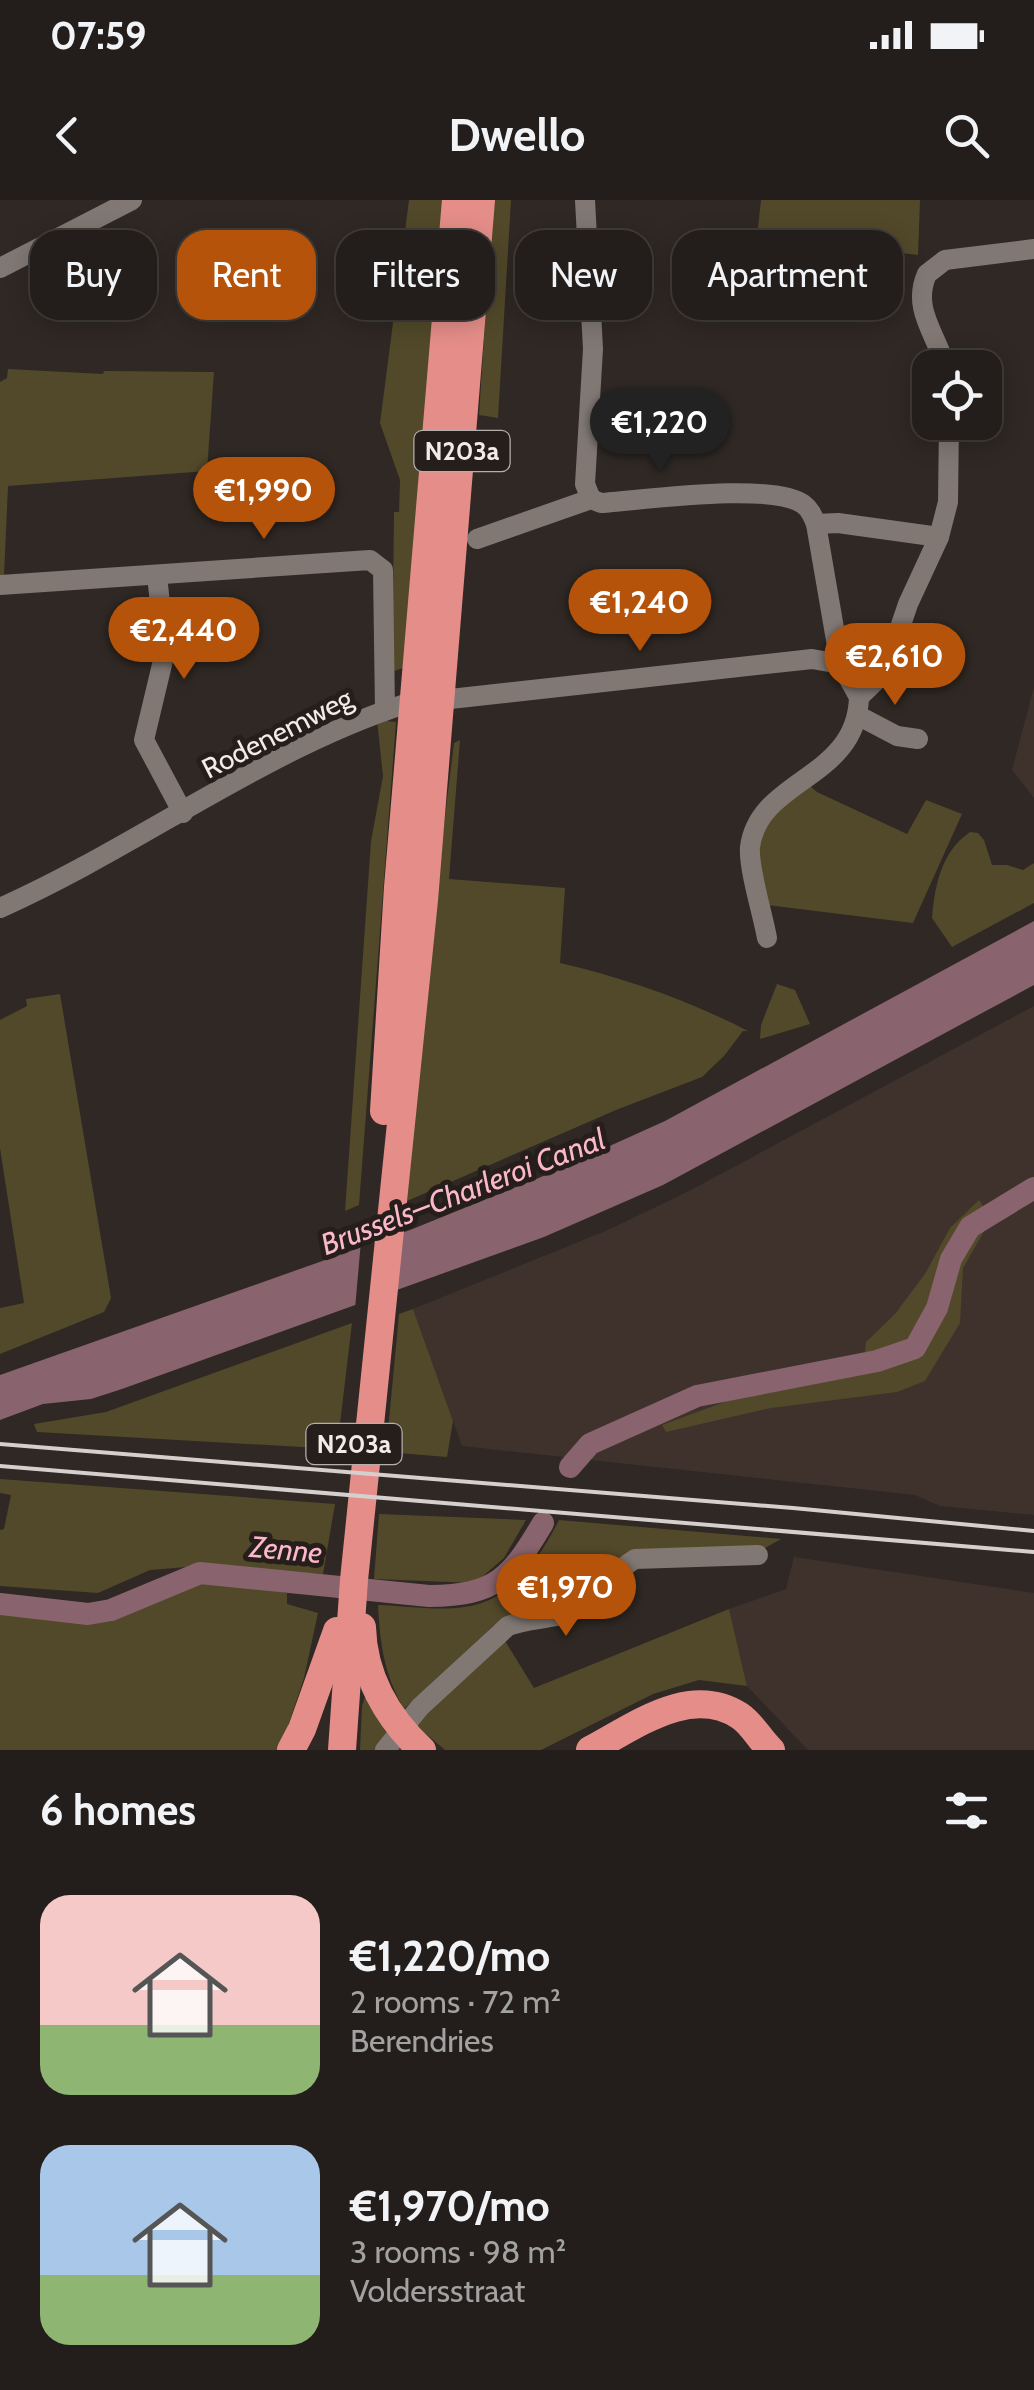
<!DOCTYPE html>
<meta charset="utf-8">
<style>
body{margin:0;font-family:Cabin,sans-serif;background:#2f2b28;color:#f1f3f6;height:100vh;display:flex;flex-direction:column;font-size:38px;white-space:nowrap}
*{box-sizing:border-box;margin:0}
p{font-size:32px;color:#a3a2a3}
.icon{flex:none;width:55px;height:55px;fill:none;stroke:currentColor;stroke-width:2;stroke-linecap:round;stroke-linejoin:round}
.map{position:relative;height:1550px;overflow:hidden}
.side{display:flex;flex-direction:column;background:#231e1b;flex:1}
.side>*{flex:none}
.banner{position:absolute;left:30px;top:30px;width:975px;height:90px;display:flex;gap:20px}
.controls{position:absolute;left:912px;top:150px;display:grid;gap:20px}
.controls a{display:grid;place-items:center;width:90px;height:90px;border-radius:20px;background:#231e1b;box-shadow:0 5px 25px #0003,0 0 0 2px #403c3a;font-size:50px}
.price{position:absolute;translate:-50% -85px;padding:0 22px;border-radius:35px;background:#b45309;color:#fff;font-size:32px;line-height:65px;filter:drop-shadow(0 2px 5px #0008)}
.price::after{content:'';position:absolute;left:50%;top:60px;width:30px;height:22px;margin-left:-15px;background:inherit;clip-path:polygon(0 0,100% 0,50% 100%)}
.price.on{background:#222;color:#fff}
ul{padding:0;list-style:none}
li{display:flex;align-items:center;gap:30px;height:250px;padding:0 40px}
li span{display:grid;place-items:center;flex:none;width:280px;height:200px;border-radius:30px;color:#555}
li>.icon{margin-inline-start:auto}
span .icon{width:120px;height:120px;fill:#fffc;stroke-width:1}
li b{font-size:42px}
h2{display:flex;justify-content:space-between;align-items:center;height:120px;padding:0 40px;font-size:42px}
.pill{padding:0 35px;border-radius:30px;background:#231e1b;box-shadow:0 5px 25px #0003,0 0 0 2px #403c3a;font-size:35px;line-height:90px}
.pill.on{background:#b45309;color:#fff}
.status{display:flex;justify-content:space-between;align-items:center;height:70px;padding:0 50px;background:#231e1b;direction:ltr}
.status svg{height:28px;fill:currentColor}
header{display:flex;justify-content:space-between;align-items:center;height:130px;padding:0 40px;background:#231e1b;font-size:45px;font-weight:700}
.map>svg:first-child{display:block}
</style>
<div class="status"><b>07:59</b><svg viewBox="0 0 49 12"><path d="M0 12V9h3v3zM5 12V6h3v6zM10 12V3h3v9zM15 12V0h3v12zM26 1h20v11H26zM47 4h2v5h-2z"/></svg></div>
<header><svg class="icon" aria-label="back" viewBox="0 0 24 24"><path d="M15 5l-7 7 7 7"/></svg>Dwello<svg class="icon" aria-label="search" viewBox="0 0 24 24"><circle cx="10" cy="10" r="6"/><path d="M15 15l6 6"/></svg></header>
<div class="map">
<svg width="1034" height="1550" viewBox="0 0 1034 1550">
<rect width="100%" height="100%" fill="#2f2824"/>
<g fill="#3f322c">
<polygon points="1034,487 1034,598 1012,570"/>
<polygon points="1034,806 1034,1315 940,1306 915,1295 462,1246 413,1109 608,1030 689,991"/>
<polygon points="794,1357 1034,1393 1034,1550 808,1550 747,1486 729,1409 786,1389"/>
</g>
<g fill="#52492a">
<polygon points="409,0 445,0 408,466 392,472 394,312 399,312 400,280 380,223"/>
<polygon points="493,0 511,0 498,218 479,215"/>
<polygon points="761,0 920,0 918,55 757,36"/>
<polygon points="8,169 103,174 104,171 214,172 207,271 8,286 4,376 0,375 0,182 7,178"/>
<polygon points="377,520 396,522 359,1005 345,1011 371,641 383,576"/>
<path d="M460,540L449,679L565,688L560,763C625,778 688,800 748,831H743L724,856L702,877L616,910L407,1001L434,706L454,543Z"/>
<polygon points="808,584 817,592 907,634 926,600 962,614 913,723 767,705 757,661 763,622"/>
<path d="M970,632L978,633L984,640L992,665H1007L1023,670L1034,663V703L952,747L932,718C935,685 941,652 970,632Z"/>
<polygon points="777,784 795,790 810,824 760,839 761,825"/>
<polygon points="60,794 111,1098 104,1112 0,1154 0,1108 24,1103 0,948 0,820 27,806 26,799"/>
<polygon points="979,1000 991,1019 963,1068 960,1123 925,1181 897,1192 771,1208 666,1232 662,1225 771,1185 864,1161 866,1142 895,1114 925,1074 950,1028"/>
<polygon points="413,1109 453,1221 447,1257 386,1252 399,1114"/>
<polygon points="352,1123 337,1249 37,1232 34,1224 106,1212"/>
<polygon points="0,1279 335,1304 323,1374 187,1367 150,1370 98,1393 0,1386 0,1330 4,1329 11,1295 0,1293"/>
<polygon points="379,1314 526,1320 504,1358 475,1383 374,1379"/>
<path d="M559,1320L781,1339L765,1348L635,1353L594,1389L565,1403L521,1413L493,1426L404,1509C384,1474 380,1444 378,1405C406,1406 437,1411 464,1407C511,1402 540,1358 559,1320Z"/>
<polygon points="200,1378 287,1393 287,1404 318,1413 304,1478 280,1550 0,1550 0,1410 75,1416 114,1413"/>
<polygon points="729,1409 747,1486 699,1480 653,1494 541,1550 445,1550 412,1522 502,1436 534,1488"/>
<polygon points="367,1491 408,1550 360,1550 362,1506"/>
</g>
<polygon fill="#89636d" points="1034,721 1034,785 663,985 544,1037 122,1189 91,1199 43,1204 0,1220 0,1175 410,1030 541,977 665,921"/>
<polygon fill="#2f2824" points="401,1027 395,1095 355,1109 361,1041"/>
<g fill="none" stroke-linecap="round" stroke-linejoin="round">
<g stroke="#89636d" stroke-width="22">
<polyline points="570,1267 590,1244 697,1196 877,1161 915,1148 937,1108 951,1059 970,1027 1034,988"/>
<path d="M0,1404L88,1414L111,1410L200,1373L429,1396C497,1395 510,1378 543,1323"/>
</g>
<g stroke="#817874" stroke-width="20">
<polyline points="585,0 593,149 585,284 591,299"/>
<polyline points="0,68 132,0"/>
<path d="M946,168C937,135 911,109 927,74L945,60L1034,49"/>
<polyline points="816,324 838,323 939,337"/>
<path d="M477,339L591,299L601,303C644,300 771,282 803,304C810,309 813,316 816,324L840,463L859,497"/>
<polyline points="157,375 165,452 144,540 183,613"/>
<polyline points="0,385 370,360 383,370 385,511"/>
<polyline points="859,497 885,472 908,404 939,337 948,302 949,222"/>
<polyline points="859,516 897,536 918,539"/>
<path d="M0,708C137,647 263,550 405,504L812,459L885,472"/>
<path d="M767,738C763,715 748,667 750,647C759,578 857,580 859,497"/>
<path d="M385,1550L420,1507L508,1426C531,1417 559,1420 579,1408C601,1395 613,1372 635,1359L758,1355"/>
</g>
<g stroke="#e58e89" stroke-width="28">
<polyline points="384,911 398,687 456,0"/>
<path d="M362,1427C363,1475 387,1518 422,1550"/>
<polyline points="291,1550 302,1529 337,1431"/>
<polyline points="342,1550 354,1380 424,700 481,0"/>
<path d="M590,1550C634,1527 690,1483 740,1516C753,1525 760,1540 771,1550"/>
</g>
<g stroke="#d5d0ce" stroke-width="4">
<polyline points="0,1244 793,1308 1034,1331"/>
<polyline points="0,1266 1034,1352"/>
</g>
</g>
<g text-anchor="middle" stroke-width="10" stroke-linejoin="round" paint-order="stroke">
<g fill="#251e1b" stroke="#b4aeac" stroke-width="2.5">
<rect x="414.5" y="231" width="95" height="40" rx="8"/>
<rect x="306.5" y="1224" width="95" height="40" rx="8"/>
</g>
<g font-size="25" font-weight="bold" fill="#f1ecea">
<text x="462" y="260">N203a</text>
<text x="354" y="1253">N203a</text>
</g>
<g font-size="28" fill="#f1ecea" stroke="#251e1b">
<text transform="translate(277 533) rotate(-27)" y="10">Rodenemweg</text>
</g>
<g font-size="30" font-style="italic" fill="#fcb8cb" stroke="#251e1b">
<text transform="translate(463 992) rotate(-21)" y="10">Brussels–Charleroi Canal</text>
<text transform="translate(286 1350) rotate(5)" y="10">Zenne</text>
</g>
</g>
</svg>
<div class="controls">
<a><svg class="icon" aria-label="locate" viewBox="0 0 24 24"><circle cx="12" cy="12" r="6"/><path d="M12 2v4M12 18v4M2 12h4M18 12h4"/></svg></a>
</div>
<b class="price on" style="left:660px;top:274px">€1,220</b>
<b class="price" style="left:264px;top:342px">€1,990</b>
<b class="price" style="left:640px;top:454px">€1,240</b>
<b class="price" style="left:184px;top:482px">€2,440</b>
<b class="price" style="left:895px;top:508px">€2,610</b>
<b class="price" style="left:566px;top:1439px">€1,970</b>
<div class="banner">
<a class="pill">Buy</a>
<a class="pill on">Rent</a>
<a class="pill">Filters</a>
<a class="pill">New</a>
<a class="pill">Apartment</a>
</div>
</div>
<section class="side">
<h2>6 homes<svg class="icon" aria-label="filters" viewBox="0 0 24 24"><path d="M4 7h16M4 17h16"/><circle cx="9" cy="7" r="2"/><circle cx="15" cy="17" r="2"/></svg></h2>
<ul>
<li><span style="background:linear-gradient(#f6c9c9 65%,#8fb573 0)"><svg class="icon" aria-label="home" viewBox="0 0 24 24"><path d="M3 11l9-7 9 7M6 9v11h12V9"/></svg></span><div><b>€1,220/mo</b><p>2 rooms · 72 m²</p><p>Berendries</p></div></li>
<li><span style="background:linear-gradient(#a9c7e8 65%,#8fb573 0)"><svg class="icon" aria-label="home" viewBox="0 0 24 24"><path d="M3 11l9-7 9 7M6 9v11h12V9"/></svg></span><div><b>€1,970/mo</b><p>3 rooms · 98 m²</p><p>Voldersstraat</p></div></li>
</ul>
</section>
